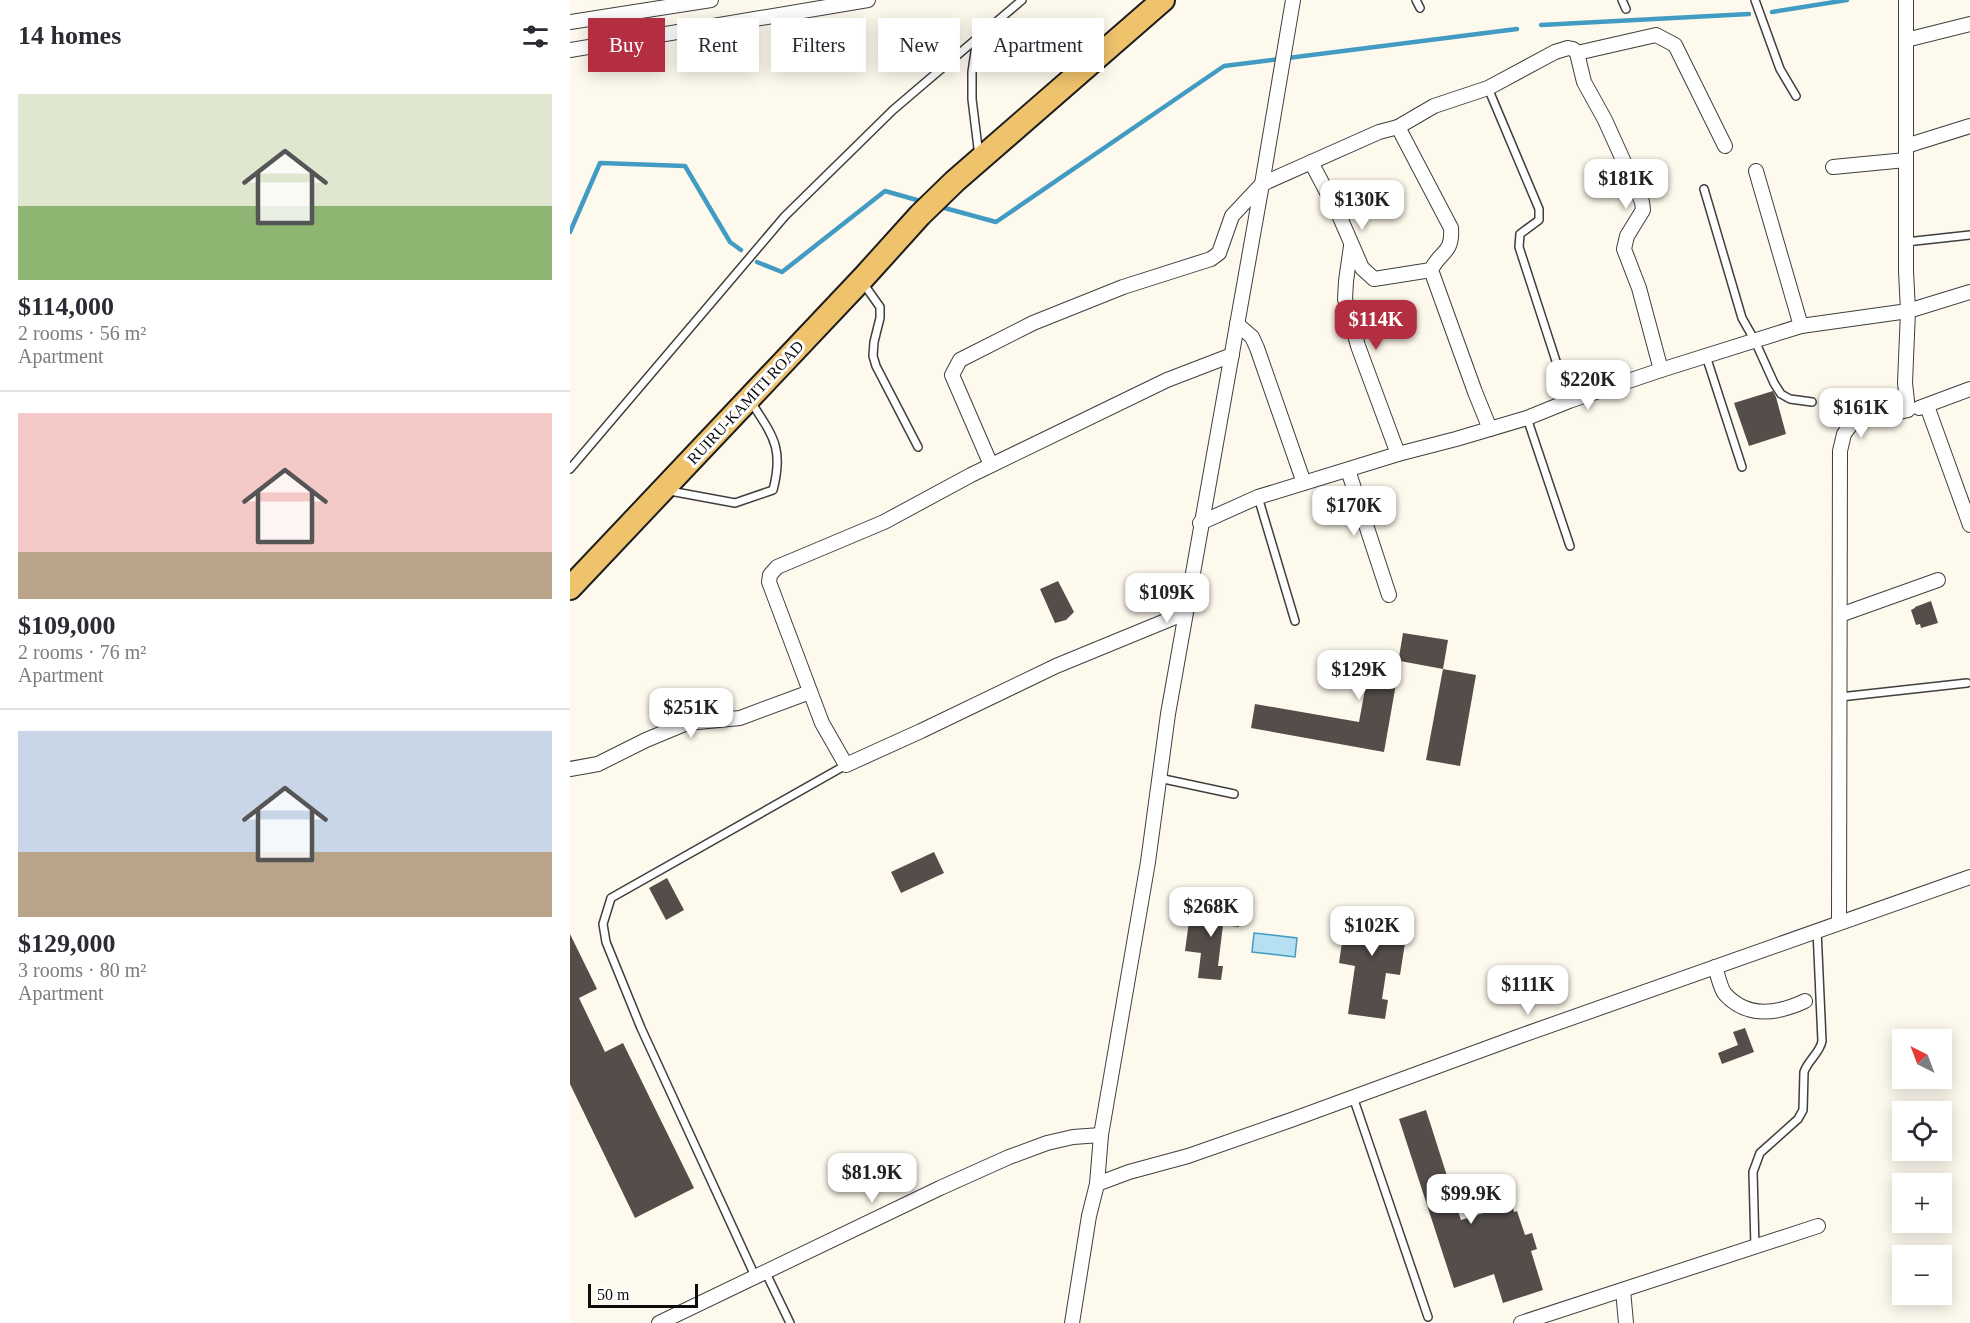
<!DOCTYPE html>
<meta charset="utf-8">
<style>
body{margin:0;font-family:Georgia,serif;background:#f7f7f7;color:#2b2b33;height:100vh;display:flex;flex-direction:column;font-size:22px;white-space:nowrap}
*{box-sizing:border-box;margin:0}
p{font-size:20px;color:#7c7c81}
.icon{flex:none;width:33px;height:33px;fill:none;stroke:currentColor;stroke-width:2;stroke-linecap:round;stroke-linejoin:round}
.map{position:relative;flex:1;overflow:hidden}
.panel{display:flex;flex-direction:column;background:#fff;width:570px}
.panel>*{flex:none}
.guide{position:absolute;left:18px;top:18px;width:570px;height:54px;display:flex;gap:12px}
.needle{width:39px;rotate:318deg}
.fabs{position:absolute;left:1322px;top:1029px;display:grid;gap:12px}
.fabs a{display:grid;place-items:center;width:60px;height:60px;border-radius:0px;background:#fff;box-shadow:0 3px 15px #0003;font-size:30px}
.scale{position:absolute;left:18px;bottom:15px;width:110px;box-sizing:border-box;padding-left:6px;border:3px solid #0c0c0c;border-top:0;font-size:16px;line-height:21px;white-space:nowrap;color:#0c0c0c;-webkit-text-stroke:4px #fff;paint-order:stroke}
.price{position:absolute;translate:-50% -51px;padding:0 14px;border-radius:12px;background:#fff;color:#222;font-size:20px;line-height:39px;filter:drop-shadow(0 2px 3px #0008)}
.price::after{content:'';position:absolute;left:50%;top:36px;width:18px;height:14px;margin-left:-9px;background:inherit;clip-path:polygon(0 0,100% 0,50% 100%)}
.price.on{background:#b22e40;color:#fff}
ul{padding:0;list-style:none}
li{display:grid;align-content:center;gap:12px;height:318px;padding:0 18px}
li+li{border-top:2px solid #e1e1e2}
li span{display:grid;place-items:center;height:186px;border-radius:0px;color:#555}
li>.icon{margin-inline-start:auto}
span .icon{width:108px;height:108px;fill:#fffc;stroke-width:1}
li b{font-size:26px}
h2{display:flex;justify-content:space-between;align-items:center;height:72px;padding:0 18px;font-size:26px}
.tag{padding:0 21px;border-radius:0px;background:#fff;box-shadow:0 3px 15px #0003;font-size:21px;line-height:54px}
.tag.on{background:#b22e40;color:#fff}
main{display:flex;flex:1;min-height:0}
.map>svg:first-child{display:block}
</style>
<main>
<section class="panel">
<h2>14 homes<svg class="icon" aria-label="filters" viewBox="0 0 24 24"><path d="M4 7h16M4 17h16"/><circle cx="9" cy="7" r="2"/><circle cx="15" cy="17" r="2"/></svg></h2>
<ul>
<li><span style="background:linear-gradient(#dfe7d0 60%,#8fb573 0)"><svg class="icon" aria-label="home" viewBox="0 0 24 24"><path d="M3 11l9-7 9 7M6 9v11h12V9"/></svg></span><div><b>$114,000</b><p>2 rooms · 56 m²</p><p>Apartment</p></div></li>
<li><span style="background:linear-gradient(#f6c9c9 75%,#b9a48a 0)"><svg class="icon" aria-label="home" viewBox="0 0 24 24"><path d="M3 11l9-7 9 7M6 9v11h12V9"/></svg></span><div><b>$109,000</b><p>2 rooms · 76 m²</p><p>Apartment</p></div></li>
<li><span style="background:linear-gradient(#c9d6e8 65%,#b9a48a 0)"><svg class="icon" aria-label="home" viewBox="0 0 24 24"><path d="M3 11l9-7 9 7M6 9v11h12V9"/></svg></span><div><b>$129,000</b><p>3 rooms · 80 m²</p><p>Apartment</p></div></li>
</ul>
</section>
<div class="map">
<svg width="1400" height="1323" viewBox="0 0 1400 1323">
<rect width="100%" height="100%" fill="#fef9ed"/>
<polygon fill="#b5e0f2" stroke="#419bc3" stroke-width="1.5" points="684,933 727,938 725,957 682,952"/>
<g fill="none" stroke-linecap="round" stroke-linejoin="round">
<g stroke="#419bc3" stroke-width="4.5">
<polyline points="1202,12 1277,0"/>
<polyline points="971,25 1179,14"/>
<polyline points="371,207 426,222 654,66 947,29"/>
<polyline points="0,232 30,163 115,166 160,242 171,250"/>
<polyline points="187,262 212,272 315,191 354,202"/>
</g>
</g>
<g fill="#544d49">
<polygon points="1203,391 1206,397 1216,434 1179,446 1164,403"/>
<polygon points="488,581 504,612 496,620 485,623 470,589"/>
<polygon points="1361,601 1368,623 1351,628 1350,624 1346,625 1341,610 1345,608 1345,607"/>
<polygon points="833,633 878,640 873,669 830,661 814,752 681,728 685,704 789,722 802,652 829,657"/>
<polygon points="873,669 906,675 890,766 856,760"/>
<polygon points="364,852 374,873 331,893 321,872"/>
<polygon points="97,878 114,910 96,920 79,888"/>
<polygon points="637,904 672,908 669,927 653,925 648,966 653,966 651,980 628,978 631,953 615,951 619,921 634,923"/>
<polygon points="777,908 839,917 830,975 816,973 812,999 818,1000 815,1019 778,1014 785,966 769,963"/>
<polygon points="0,934 27,989 9,998 35,1052 53,1043 124,1188 65,1218 0,1084"/>
<polygon points="1175,1028 1184,1052 1152,1064 1148,1053 1168,1045 1163,1032"/>
<polygon points="856,1110 891,1220 942,1204 944,1212 947,1211 955,1235 962,1233 967,1249 961,1251 973,1290 933,1303 924,1274 884,1288 829,1119"/>
</g>
<g fill="none" stroke-linecap="round" stroke-linejoin="round">
<defs>
<g id="lane">
<polyline points="846,0 850,8"/>
<polyline points="1052,0 1056,9"/>
<polyline points="1185,0 1210,69 1226,96"/>
<polyline points="407,38 402,72 402,99 409,156"/>
<polyline points="918,88 969,209 969,220 950,234 949,247 999,401"/>
<polyline points="1134,189 1172,318 1185,341 1204,383 1211,394 1220,399 1242,402"/>
<polyline points="1336,242 1400,235"/>
<polyline points="293,283 310,307 310,318 304,342 303,356 306,366 348,447"/>
<polyline points="1136,356 1172,467"/>
<polyline points="957,418 1000,546"/>
<polyline points="0,469 215,216 323,110 452,0"/>
<path d="M100,491L165,503L203,490C214,448 203,436 181,402"/>
<polyline points="688,497 725,621"/>
<polyline points="1270,697 1397,683"/>
<polyline points="589,778 664,794"/>
<polyline points="783,1097 858,1317"/>
<path d="M1185,1247L1183,1172L1190,1153L1228,1119L1233,1110L1234,1072C1238,1060 1250,1053 1252,1041L1247,930"/>
<polyline points="195,1271 220,1323"/>
<polyline points="185,1276 71,1028 36,942 33,924 41,898 276,765"/>
</g>
<g id="street">
<polyline points="0,22 141,0"/>
<polyline points="1336,40 1400,24"/>
<polyline points="0,50 298,0"/>
<polyline points="1007,53 1086,35 1105,45 1155,146"/>
<polyline points="828,127 864,106 918,88 985,52 998,48 1003,49 1007,53 1014,82 1035,120 1072,202 1073,210 1057,236 1054,249 1069,288 1091,370"/>
<polyline points="1336,146 1400,126"/>
<polyline points="741,162 769,215 792,268 804,279 861,270"/>
<polyline points="1263,167 1336,160"/>
<polyline points="1186,171 1231,326"/>
<polyline points="781,246 776,281 775,299 788,346 828,454"/>
<polyline points="667,324 682,337 687,348 734,483"/>
<polyline points="1357,406 1400,525"/>
<polyline points="1349,408 1400,389"/>
<path d="M421,465L382,375L390,360L463,323L553,287L641,259L649,253L662,216L692,184L809,132L828,127L881,228C883,254 870,251 861,270L905,392L920,429"/>
<polyline points="778,470 819,595"/>
<polyline points="630,523 688,497 828,454 886,439 957,418 999,401 1091,370 1231,326 1338,311 1400,292"/>
<polyline points="615,613 486,666 351,731 276,765 252,723 199,582 200,575 207,567 314,522 401,475 597,380 662,355"/>
<polyline points="1270,615 1368,580"/>
<polyline points="0,769 28,764 76,740 117,723 170,718 240,692"/>
<polyline points="1269,922 1270,451 1274,434 1282,423 1338,410 1335,383 1338,311 1336,271 1336,0"/>
<path d="M1145,967C1148,975 1150,988 1155,994C1178,1019 1207,1014 1235,1001"/>
<polyline points="527,1184 559,1172 618,1156 721,1120 950,1036 1400,877"/>
<polyline points="1053,1290 1056,1323"/>
<polyline points="89,1323 370,1188 439,1157 477,1143 503,1137 531,1135"/>
<polyline points="502,1323 519,1216 527,1184 531,1135 578,862 598,714 692,184 723,0"/>
<polyline points="951,1323 1248,1226"/>
</g>
<polyline id="primary" points="0,588 294,277 350,215 385,181 593,0"/>
</defs>
<use href="#lane" stroke="#3f3f3f" stroke-width="10"/>
<use href="#street" stroke="#3f3f3f" stroke-width="16"/>
<use href="#primary" stroke="#1d1d1d" stroke-width="26"/>
<use href="#lane" stroke="#fff" stroke-width="7"/>
<use href="#street" stroke="#fff" stroke-width="14"/>
<use href="#primary" stroke="#efc36c" stroke-width="22"/>
</g>
<g text-anchor="middle" stroke-width="6" stroke-linejoin="round" paint-order="stroke">
<g font-size="16" fill="#0c0c0c" stroke="#fff">
<text transform="translate(175 402) rotate(-47)" y="6">RUIRU-KAMITI ROAD</text>
</g>
</g>
</svg>
<div class="fabs">
<a><svg class="needle" viewBox="-14 -14 28 28"><path d="M0-13l5 13h-10z" fill="#e53935"/><path d="M0 13l5-13h-10z" fill="#7c7c81"/></svg></a>
<a><svg class="icon" aria-label="locate" viewBox="0 0 24 24"><circle cx="12" cy="12" r="6"/><path d="M12 2v4M12 18v4M2 12h4M18 12h4"/></svg></a>
<a>+</a>
<a>−</a>
</div>
<div class="scale">50 m</div>
<b class="price" style="left:1056px;top:210px">$181K</b>
<b class="price" style="left:792px;top:231px">$130K</b>
<b class="price on" style="left:806px;top:351px">$114K</b>
<b class="price" style="left:1018px;top:411px">$220K</b>
<b class="price" style="left:1291px;top:439px">$161K</b>
<b class="price" style="left:784px;top:537px">$170K</b>
<b class="price" style="left:597px;top:624px">$109K</b>
<b class="price" style="left:789px;top:701px">$129K</b>
<b class="price" style="left:121px;top:739px">$251K</b>
<b class="price" style="left:641px;top:938px">$268K</b>
<b class="price" style="left:802px;top:957px">$102K</b>
<b class="price" style="left:958px;top:1016px">$111K</b>
<b class="price" style="left:302px;top:1204px">$81.9K</b>
<b class="price" style="left:901px;top:1225px">$99.9K</b>
<div class="guide">
<a class="tag on">Buy</a>
<a class="tag">Rent</a>
<a class="tag">Filters</a>
<a class="tag">New</a>
<a class="tag">Apartment</a>
</div>
</div>
</main>
